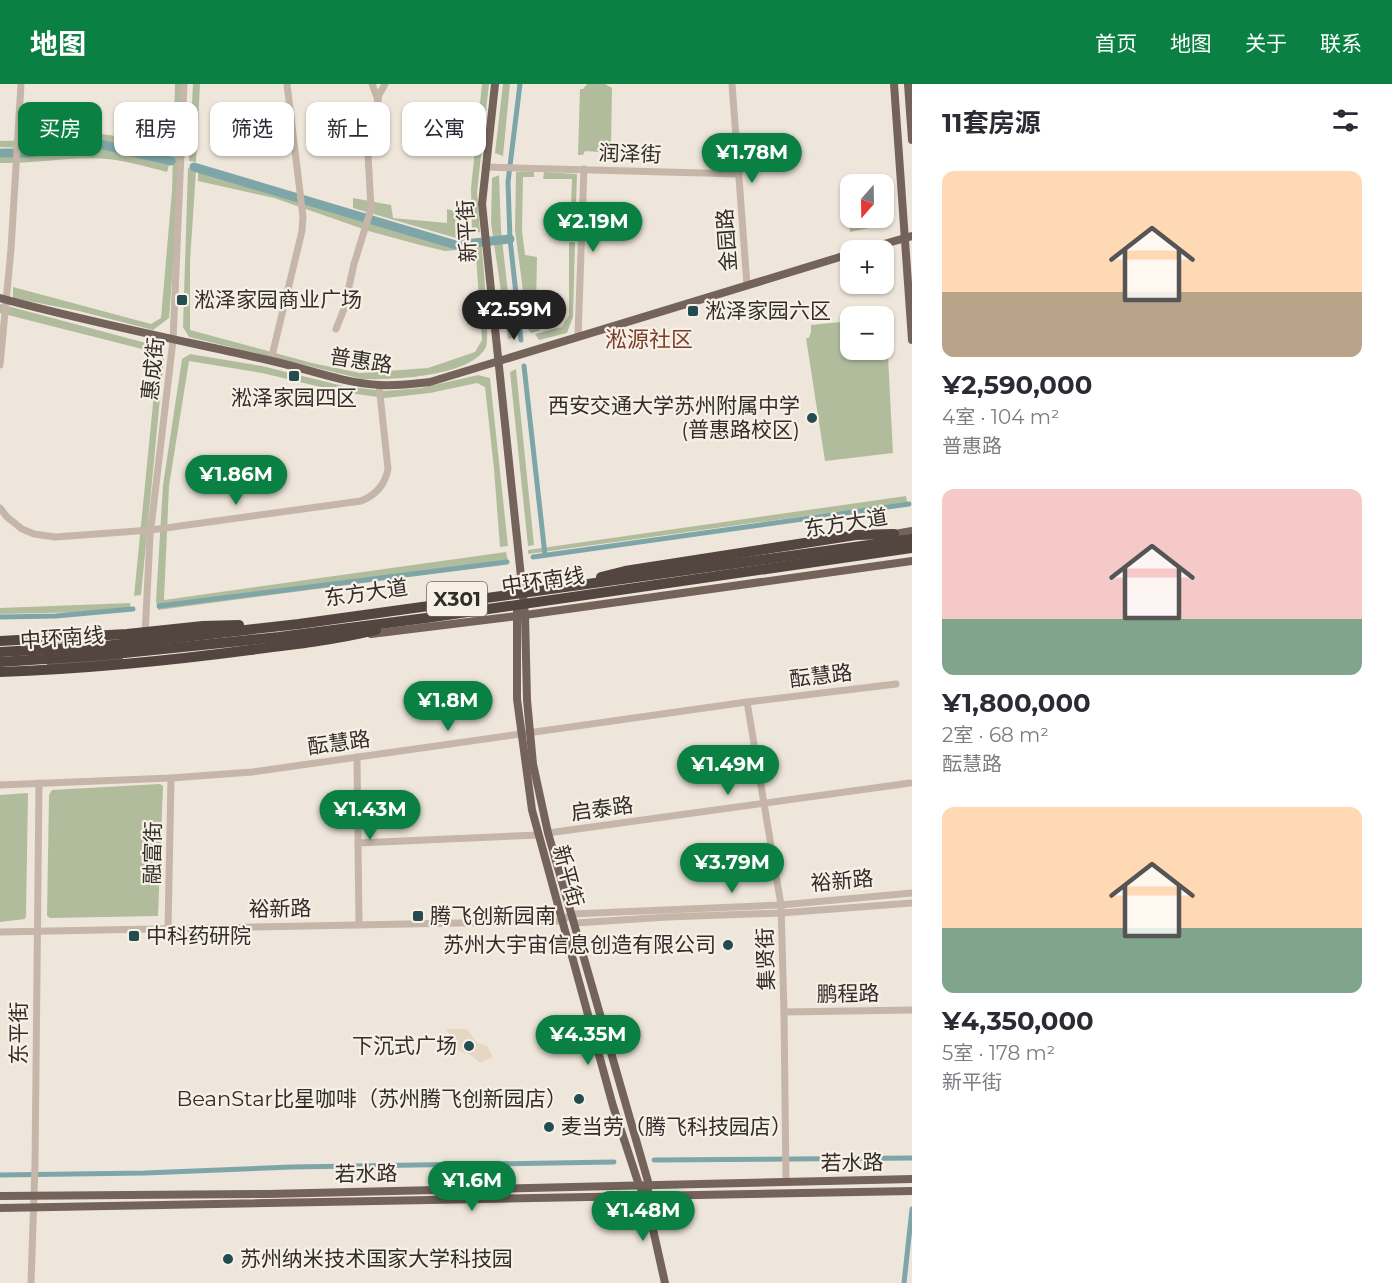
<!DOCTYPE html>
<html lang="zh">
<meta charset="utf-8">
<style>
body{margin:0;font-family:Montserrat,"Noto Sans SC",sans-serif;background:#f7f7f7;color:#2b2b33;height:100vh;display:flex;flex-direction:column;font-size:22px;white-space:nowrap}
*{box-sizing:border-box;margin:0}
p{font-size:20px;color:#7c7c81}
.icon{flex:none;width:33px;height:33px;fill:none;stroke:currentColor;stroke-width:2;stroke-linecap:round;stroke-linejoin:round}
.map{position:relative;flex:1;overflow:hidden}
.details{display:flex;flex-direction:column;background:#fff;width:480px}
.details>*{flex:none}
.top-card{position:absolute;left:18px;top:18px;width:570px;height:54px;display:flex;gap:12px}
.needle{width:39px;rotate:200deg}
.tools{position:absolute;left:840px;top:90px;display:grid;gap:12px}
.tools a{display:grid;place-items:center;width:54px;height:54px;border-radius:12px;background:#fff;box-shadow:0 2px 4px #0004;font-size:30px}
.price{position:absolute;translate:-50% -51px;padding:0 14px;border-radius:21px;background:#0b8043;color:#fff;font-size:20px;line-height:39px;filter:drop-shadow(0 2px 3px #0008)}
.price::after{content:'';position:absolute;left:50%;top:36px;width:18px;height:14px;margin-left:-9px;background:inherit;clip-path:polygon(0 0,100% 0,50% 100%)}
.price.current{background:#222;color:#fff}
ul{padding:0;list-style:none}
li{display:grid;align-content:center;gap:12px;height:318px;padding:0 30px}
li span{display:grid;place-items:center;height:186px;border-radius:12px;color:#555}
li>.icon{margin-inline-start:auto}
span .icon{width:108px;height:108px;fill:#fffc;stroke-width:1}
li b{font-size:26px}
h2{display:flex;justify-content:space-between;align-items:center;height:72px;padding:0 30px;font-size:26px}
.chip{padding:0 21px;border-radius:12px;background:#fff;box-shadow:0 2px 4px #0004;font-size:21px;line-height:54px}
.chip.current{background:#0b8043;color:#fff}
header{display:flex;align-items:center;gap:36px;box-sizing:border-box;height:84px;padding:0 30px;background:#0b8043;color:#fff}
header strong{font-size:28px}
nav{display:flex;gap:33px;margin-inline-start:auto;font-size:21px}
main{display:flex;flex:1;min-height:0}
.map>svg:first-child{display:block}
</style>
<header>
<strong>地图</strong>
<nav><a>首页</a><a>地图</a><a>关于</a><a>联系</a></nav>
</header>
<main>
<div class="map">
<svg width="912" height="1199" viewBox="0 0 912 1199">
<rect width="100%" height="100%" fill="#efe6db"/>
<g fill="#b1bc9d">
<polygon points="175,0 181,0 178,117 169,234 153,246 79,227 13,214 13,203 151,240 161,234 172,107"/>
<polygon points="193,0 200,0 196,78 189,77"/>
<polygon points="482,0 489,0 477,108 480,148 472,150 471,104"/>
<polygon points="503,0 510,0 503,72 495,69"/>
<polygon points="587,0 605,0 612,4 611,60 599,68 585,67 583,71 578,71 580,5 583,5"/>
<path d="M68,48C98,48 126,53 155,60L156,48L171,49V73L84,54L26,64L0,63V57L38,56Z"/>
<path d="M88,61L169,81L167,88C148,83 127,77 108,75C71,72 36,80 0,79V72L24,73Z"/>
<path d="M188,84L196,87L190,177V246L312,279L360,289L428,284L475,268L482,256L475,158L481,157C483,172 490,254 486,263C471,293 392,296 362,295L189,253L183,243Z"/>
<polygon points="198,87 450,160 466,159 468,165 445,167 420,161 372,148 274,114 198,97"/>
<polygon points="534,87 534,93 523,93 522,147 525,171 537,173 536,222 548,223 548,228 562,228 562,232 544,233 539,247 531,249 528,245 515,146 516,88"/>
<polygon points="544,88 577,90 575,151 570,150 572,95 543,95"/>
<polygon points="499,91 501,146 513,254 508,255 491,139 492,94"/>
<polygon points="353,114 391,121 393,134 447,139 447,125 454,127 457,148 468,149 470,153 456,154 353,124"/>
<polygon points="847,126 850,126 850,134 877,134 878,142 850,148"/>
<polygon points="569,158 575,158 573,233 567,249 539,256 535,250 562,243 569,231"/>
<polygon points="0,220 161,263 164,273 141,511 134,512 158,269 0,229"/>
<polygon points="884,233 886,233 893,369 825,377 806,254 809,254 811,248 811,241 850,237 850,266 884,266"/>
<polygon points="190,270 262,282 343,302 384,307 421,304 478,291 490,294 508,462 500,463 494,385 485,303 477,299 430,309 385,314 342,308 262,289 189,277 169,402 164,516 506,468 508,477 484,483 158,526 156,517 163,401 182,275"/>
<polygon points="516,285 534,461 528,462 510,288"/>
<polygon points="906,412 907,418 528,470 528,466"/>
<polygon points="130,519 131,527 0,530 0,524"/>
<polygon points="160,700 163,702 158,832 50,834 47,832 49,711 52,706"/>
<polygon points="28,709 26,832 25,835 0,838 0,711"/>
</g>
<polygon fill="#e5d7c4" points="446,945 467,945 477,959 487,962 493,973 480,979 471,971 457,966 449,958 452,955"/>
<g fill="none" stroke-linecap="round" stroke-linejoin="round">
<g stroke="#7ea6a8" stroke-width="5">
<polyline points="520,0 508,98 510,155 521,256"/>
<polyline points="524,282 545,471"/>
<polyline points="533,473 909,420"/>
<polyline points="159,522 507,478"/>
<polyline points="0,533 56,532 133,525"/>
<polyline points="654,1076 912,1074"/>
<polyline points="0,1091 145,1089 291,1083 614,1078"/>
<polyline points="904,1199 912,1125"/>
</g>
<g stroke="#7ea6a8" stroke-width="9">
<polyline points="0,69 30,69 99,60 171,77"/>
<polyline points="194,83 456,161 510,155"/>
</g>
<g stroke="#c5b6a9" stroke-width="7">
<polyline points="372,0 378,16"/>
<polyline points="732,0 747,201"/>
<polyline points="126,52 151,55"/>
<polyline points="485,83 739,90"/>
<polyline points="336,245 344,225 354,180 371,125 368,70 374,33 379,11 385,0"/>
<polyline points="578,252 584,85"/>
<polyline points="271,276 302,147 303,133 287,0"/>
<polyline points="0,281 11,165 21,0"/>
<path d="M0,424L7,433L22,445L34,450L55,453L151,446L361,417C376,411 385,401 388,385L379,301"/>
<polyline points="145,551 150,452 173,256 184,0"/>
<polyline points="747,618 781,821 784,928 786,1098"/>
<polyline points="357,673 359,841"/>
<polyline points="0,701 171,694 252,688 747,618 896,600"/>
<polyline points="548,749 910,699"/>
<polyline points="358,759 539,751"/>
<polyline points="575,839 668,833 781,829 912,819"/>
<polyline points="168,845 171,694"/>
<polyline points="0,848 561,837 572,830 781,821 912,809"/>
<polyline points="784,928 912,926"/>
<polyline points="31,1199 35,1081 39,699"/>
</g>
<g stroke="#73635a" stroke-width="8">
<polyline points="495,0 482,120 525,531 527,616 533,680 548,749 649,1101 646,1114"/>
<polyline points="894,0 912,256"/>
<polyline points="908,0 912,56"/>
<polyline points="863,166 912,152"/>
<path d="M0,214C89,238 179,256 268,276C305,284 342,299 380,301C397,302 413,300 430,298L850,170"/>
<polyline points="889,451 912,447"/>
<polyline points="517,527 517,615 532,726 613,1022 639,1101 646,1114 665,1199"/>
<polyline points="371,550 525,531 912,477"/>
<polyline points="51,580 119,575"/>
<polyline points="0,1112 268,1110 912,1095"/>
<polyline points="0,1124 912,1107"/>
</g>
<g stroke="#534640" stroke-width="10">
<polyline points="601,493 625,487 856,451 894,450"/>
<polyline points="0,557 127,550 203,542 239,541"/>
<polyline points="0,568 104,562 299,540 912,455"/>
<polyline points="0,578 105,571 279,553 426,534 912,464"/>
<path d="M0,588C83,585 167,577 250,566C292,561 335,556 376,546"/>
</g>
</g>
<g fill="#224c50" stroke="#f7f0e7" stroke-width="2">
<rect x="176" y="210" width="12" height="12" rx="3"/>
<rect x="687" y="221" width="12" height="12" rx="3"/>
<rect x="288" y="286" width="12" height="12" rx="3"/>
<circle cx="812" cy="334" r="6"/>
<rect x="412" y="826" width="12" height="12" rx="3"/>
<rect x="128" y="846" width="12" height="12" rx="3"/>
<circle cx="728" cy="861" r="6"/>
<circle cx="469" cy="962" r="6"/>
<circle cx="579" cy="1015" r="6"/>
<circle cx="549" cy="1043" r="6"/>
<circle cx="228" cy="1175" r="6"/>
</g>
<g text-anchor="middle" stroke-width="4.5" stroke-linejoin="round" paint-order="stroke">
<rect fill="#f7f0e7" stroke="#6e6761" stroke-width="1.5" x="427" y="498" width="60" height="34" rx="4.5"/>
<g font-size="20" font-weight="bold" fill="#332c28">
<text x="457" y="522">X301</text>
</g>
<g font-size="21" fill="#332c28" stroke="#f7f0e7">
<text transform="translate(630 70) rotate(2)" y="7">润泽街</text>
<text transform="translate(467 147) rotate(-93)" y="7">新平街</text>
<text transform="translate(727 156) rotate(-94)" y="7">金园路</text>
<text transform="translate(361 277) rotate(9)" y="7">普惠路</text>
<text transform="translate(153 285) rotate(-84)" y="7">惠成街</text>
<text transform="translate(846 439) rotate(-9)" y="7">东方大道</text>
<text transform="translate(543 497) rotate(-8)" y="7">中环南线</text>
<text transform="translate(366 509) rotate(-8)" y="7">东方大道</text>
<text transform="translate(62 554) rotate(-4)" y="7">中环南线</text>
<text transform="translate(821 592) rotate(-7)" y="7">酝慧路</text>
<text transform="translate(339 659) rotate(-8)" y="7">酝慧路</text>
<text transform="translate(602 725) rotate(-8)" y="7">启泰路</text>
<text transform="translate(153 769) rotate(-89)" y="7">融富街</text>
<text transform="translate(568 792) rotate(75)" y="7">新平街</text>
<text transform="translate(842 797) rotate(-5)" y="7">裕新路</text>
<text transform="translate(280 825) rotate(-1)" y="7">裕新路</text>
<text transform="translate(766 875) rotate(-92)" y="7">集贤街</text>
<text transform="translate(848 910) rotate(-1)" y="7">鹏程路</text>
<text transform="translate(19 949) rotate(-90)" y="7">东平街</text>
<text transform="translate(852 1079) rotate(-1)" y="7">若水路</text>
<text transform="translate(366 1090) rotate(-1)" y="7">若水路</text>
</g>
<g font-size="21" fill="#332c28" stroke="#f7f0e7" text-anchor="start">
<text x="194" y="223">淞泽家园商业广场</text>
<text x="705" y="234">淞泽家园六区</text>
<text x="294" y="321" text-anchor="middle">淞泽家园四区</text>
<text x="800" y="329" text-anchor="end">西安交通大学苏州附属中学<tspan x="800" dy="24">(普惠路校区)</tspan></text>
<text x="430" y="839">腾飞创新园南</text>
<text x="146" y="859">中科药研院</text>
<text x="716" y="868" text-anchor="end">苏州大宇宙信息创造有限公司</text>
<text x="457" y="969" text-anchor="end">下沉式广场</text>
<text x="567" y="1022" text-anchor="end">BeanStar比星咖啡（苏州腾飞创新园店）</text>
<text x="561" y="1050">麦当劳（腾飞科技园店）</text>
<text x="240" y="1182">苏州纳米技术国家大学科技园</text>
</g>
<g font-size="22" fill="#793e2a" stroke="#f7f0e7">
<text x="649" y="263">淞源社区</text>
</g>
</g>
</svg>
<div class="tools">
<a><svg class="needle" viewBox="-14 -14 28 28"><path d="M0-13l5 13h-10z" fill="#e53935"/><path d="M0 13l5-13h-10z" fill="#7c7c81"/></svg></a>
<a>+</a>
<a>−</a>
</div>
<b class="price" style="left:752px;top:100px">¥1.78M</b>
<b class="price" style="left:593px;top:169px">¥2.19M</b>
<b class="price current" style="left:514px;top:257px">¥2.59M</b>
<b class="price" style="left:236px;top:422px">¥1.86M</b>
<b class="price" style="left:448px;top:648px">¥1.8M</b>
<b class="price" style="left:728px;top:712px">¥1.49M</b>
<b class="price" style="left:370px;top:757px">¥1.43M</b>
<b class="price" style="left:732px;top:810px">¥3.79M</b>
<b class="price" style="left:588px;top:982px">¥4.35M</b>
<b class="price" style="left:472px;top:1128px">¥1.6M</b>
<b class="price" style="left:643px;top:1158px">¥1.48M</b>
<div class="top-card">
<a class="chip current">买房</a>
<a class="chip">租房</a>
<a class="chip">筛选</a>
<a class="chip">新上</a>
<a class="chip">公寓</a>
</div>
</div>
<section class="details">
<h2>11套房源<svg class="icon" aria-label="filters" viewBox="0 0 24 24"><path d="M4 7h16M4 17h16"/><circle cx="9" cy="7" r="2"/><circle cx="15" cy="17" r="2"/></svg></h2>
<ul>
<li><span style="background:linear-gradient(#ffd9b3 65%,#b9a48a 0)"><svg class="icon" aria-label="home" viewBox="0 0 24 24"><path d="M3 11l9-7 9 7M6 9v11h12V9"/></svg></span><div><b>¥2,590,000</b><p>4室 · 104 m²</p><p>普惠路</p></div></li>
<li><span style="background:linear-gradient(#f6c9c9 70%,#7fa58c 0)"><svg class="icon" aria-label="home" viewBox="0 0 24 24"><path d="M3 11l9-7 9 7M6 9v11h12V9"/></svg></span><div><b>¥1,800,000</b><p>2室 · 68 m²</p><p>酝慧路</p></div></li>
<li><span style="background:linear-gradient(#ffd9b3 65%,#7fa58c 0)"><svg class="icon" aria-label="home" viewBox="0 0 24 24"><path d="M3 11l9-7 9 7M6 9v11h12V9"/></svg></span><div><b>¥4,350,000</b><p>5室 · 178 m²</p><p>新平街</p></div></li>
</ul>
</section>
</main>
